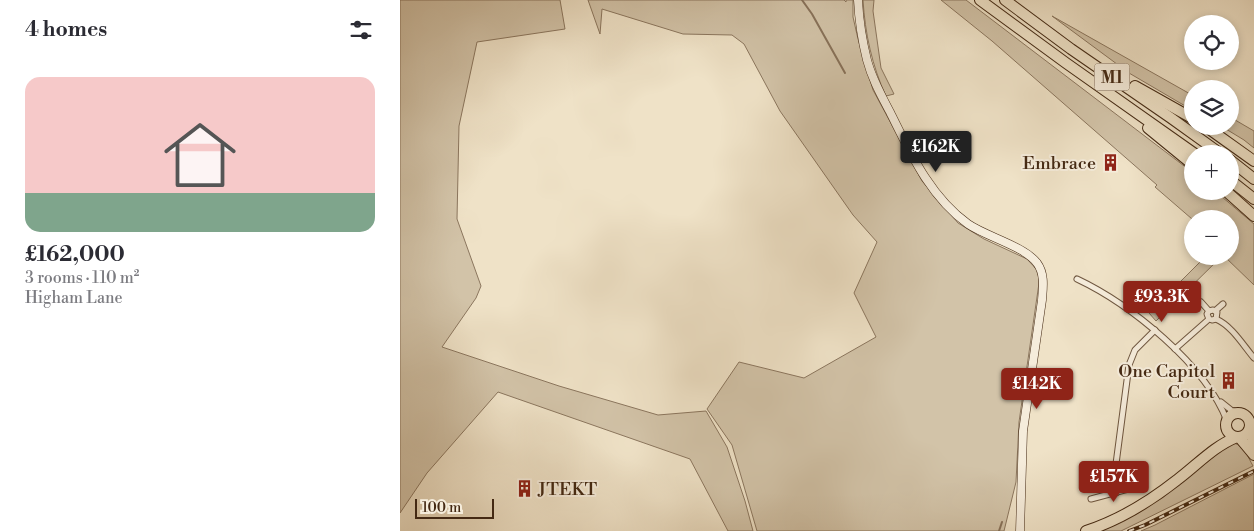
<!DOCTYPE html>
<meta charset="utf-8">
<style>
body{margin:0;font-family:"Libre Bodoni",serif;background:#f2f2f3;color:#2b2b33;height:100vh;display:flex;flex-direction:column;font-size:19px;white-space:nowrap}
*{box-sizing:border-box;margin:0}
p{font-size:16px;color:#7c7c81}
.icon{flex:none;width:28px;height:28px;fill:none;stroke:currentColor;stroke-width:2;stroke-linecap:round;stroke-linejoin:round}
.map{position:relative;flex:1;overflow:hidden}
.panel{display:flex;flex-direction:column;background:#fff;width:400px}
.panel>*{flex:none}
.fabs{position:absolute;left:784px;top:15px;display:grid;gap:10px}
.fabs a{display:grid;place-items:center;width:55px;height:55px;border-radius:50%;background:#fff;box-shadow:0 2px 8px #0003;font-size:25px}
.scale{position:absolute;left:15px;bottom:12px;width:79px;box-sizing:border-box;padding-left:5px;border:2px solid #442913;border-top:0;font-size:14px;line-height:18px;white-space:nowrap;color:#442913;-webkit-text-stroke:4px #f5ecdb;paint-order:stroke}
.price{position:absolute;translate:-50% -42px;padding:0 11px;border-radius:5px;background:#8f2418;color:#fff;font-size:16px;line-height:32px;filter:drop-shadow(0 1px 2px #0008)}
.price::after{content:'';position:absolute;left:50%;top:30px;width:15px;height:11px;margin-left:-8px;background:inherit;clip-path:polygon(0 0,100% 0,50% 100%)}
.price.active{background:#222;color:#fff}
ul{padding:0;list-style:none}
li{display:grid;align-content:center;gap:10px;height:265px;padding:0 25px}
li span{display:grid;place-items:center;height:155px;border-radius:15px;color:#555}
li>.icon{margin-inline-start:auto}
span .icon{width:90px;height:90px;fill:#fffc;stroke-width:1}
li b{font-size:21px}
h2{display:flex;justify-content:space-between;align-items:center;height:60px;padding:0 25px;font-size:21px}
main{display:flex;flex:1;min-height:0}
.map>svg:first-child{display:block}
</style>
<main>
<section class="panel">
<h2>4 homes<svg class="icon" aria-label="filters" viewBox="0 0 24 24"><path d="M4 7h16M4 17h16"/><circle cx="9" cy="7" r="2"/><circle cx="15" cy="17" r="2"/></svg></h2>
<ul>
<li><span style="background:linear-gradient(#f6c9c9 75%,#7fa58c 0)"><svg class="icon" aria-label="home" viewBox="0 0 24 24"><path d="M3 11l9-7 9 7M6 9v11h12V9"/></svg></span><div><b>£162,000</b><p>3 rooms · 110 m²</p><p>Higham Lane</p></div></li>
</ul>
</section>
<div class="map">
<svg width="854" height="531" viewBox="0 0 854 531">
<rect width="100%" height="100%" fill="#efe2c7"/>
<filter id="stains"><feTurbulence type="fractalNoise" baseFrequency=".004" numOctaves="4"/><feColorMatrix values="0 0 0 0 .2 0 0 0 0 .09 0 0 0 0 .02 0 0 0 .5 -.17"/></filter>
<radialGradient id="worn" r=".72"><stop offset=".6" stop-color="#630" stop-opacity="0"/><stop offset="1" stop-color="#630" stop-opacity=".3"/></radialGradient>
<g fill="#d2c3a8" stroke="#8b765e">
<polygon points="0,0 160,0 165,29 77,42 59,126 57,219 81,286 76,298 42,347 159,386 258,415 306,411 327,447 345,501 353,531 328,531 290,459 98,392 27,473 0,513"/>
<polygon points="188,0 444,0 446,2 446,0 453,0 453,17 458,39 473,90 522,181 558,223 584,239 627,259 638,271 639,283 619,422 616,482 604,531 357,531 332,445 307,409 339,362 404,378 476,337 454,293 477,242 453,215 380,111 344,44 332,35 283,34 202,9 200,34"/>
<path d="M463,0H474L473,11L481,68L494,94L486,96C472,66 465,33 463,0Z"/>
<polygon points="541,0 566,0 792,172 792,191 815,191 854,224 854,285 824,256 830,256 830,219 792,219 755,187 757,185 592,41"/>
<polygon points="652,16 792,95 792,110 729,73"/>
<polygon points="830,117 854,131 854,148 844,140 821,126 830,126"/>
<polygon points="806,256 822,256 756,321 749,313"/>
<path d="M834,443C844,446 848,457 853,466L721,531H697L738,513L781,483L827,446Z"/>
<polygon points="854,474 854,531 741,531 755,525"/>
</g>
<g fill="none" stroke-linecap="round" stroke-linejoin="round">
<g stroke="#88725a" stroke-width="2">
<polyline points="402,0 412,14 445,73"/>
<polyline points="599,531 602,522"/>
</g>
<defs>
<g id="street">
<path d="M677,279C730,304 806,365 827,421"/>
<polyline points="801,302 809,311"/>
<polyline points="815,311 823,304"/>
<path d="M816,319C832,326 843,345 854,358"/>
<polyline points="775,349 809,319 812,320 816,319 817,312 813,310 809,311 807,314 809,319"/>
<polyline points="821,402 831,410 842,414"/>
<polyline points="716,493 714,479 729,365 735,350 755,330"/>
<polyline points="691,499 732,488"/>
</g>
<path id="secondary" d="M458,0C459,20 462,40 467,60C472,79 481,95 490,112C510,152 530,197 568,224C587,237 624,246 637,263C645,274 643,287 642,300L623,431L620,531"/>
<g id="highway">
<polyline points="580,0 666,63 795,154"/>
<polyline points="605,0 671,49 771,118 821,154"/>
<polyline points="735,86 792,118"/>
<polyline points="805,126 854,161"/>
<polyline points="748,128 792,164"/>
<polyline points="830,160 854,179"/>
<polyline points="830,180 854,199"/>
<polyline points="826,191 854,216"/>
<circle cx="838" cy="425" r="12"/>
<polyline points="849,430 854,443"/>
<polyline points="839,437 854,455"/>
<path d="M686,531C720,520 749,502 777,480C797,465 814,446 837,437"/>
</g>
</defs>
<use href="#street" stroke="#6f5740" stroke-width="7"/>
<use href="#secondary" stroke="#442913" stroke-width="9"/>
<use href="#highway" stroke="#442913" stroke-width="12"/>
<use href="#street" stroke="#f5ecdb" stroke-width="5"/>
<use href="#secondary" stroke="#f5ecdb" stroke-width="8"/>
<use href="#highway" stroke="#efe2c7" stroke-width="10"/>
<defs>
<polyline id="rail" points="729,531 745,525 854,471"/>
</defs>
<use href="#rail" stroke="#442913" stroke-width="4"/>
<use href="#rail" stroke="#f5ecdb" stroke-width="2" stroke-dasharray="5.5" stroke-linecap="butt"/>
</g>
<defs>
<symbol id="building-bare" viewBox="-9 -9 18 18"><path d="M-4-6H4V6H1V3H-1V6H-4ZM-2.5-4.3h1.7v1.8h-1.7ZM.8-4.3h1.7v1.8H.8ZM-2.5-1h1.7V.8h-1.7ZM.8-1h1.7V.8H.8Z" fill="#8f2418" stroke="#f5ecdb" stroke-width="2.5" paint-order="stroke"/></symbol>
</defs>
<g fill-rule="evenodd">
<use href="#building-bare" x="698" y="150" width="25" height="25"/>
<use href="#building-bare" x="816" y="368" width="25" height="25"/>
<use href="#building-bare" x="112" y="476" width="25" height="25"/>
</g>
<g text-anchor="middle" stroke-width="4" stroke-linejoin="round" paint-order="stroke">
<rect fill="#f5ecdb" stroke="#79644f" stroke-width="1" x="694.5" y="63.5" width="35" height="27" rx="4"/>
<g font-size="16" font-weight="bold" fill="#442913">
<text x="712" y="83">M1</text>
</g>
<g font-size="18" fill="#442913" stroke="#f5ecdb" text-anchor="end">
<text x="696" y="169">Embrace</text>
<text x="815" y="377">One Capitol<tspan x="815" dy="21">Court</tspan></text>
<text x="138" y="495" text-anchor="start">JTEKT</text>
</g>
</g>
<rect width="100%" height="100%" filter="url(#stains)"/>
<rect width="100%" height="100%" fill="url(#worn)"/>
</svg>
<div class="fabs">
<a><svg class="icon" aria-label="locate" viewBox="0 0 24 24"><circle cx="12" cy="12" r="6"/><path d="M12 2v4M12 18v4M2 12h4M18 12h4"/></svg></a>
<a><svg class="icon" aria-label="layers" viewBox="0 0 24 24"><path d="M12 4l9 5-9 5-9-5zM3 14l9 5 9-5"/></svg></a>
<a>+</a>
<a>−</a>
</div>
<div class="scale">100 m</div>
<b class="price active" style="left:536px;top:173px">£162K</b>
<b class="price" style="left:762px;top:323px">£93.3K</b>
<b class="price" style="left:637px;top:410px">£142K</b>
<b class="price" style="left:714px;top:503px">£157K</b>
</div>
</main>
